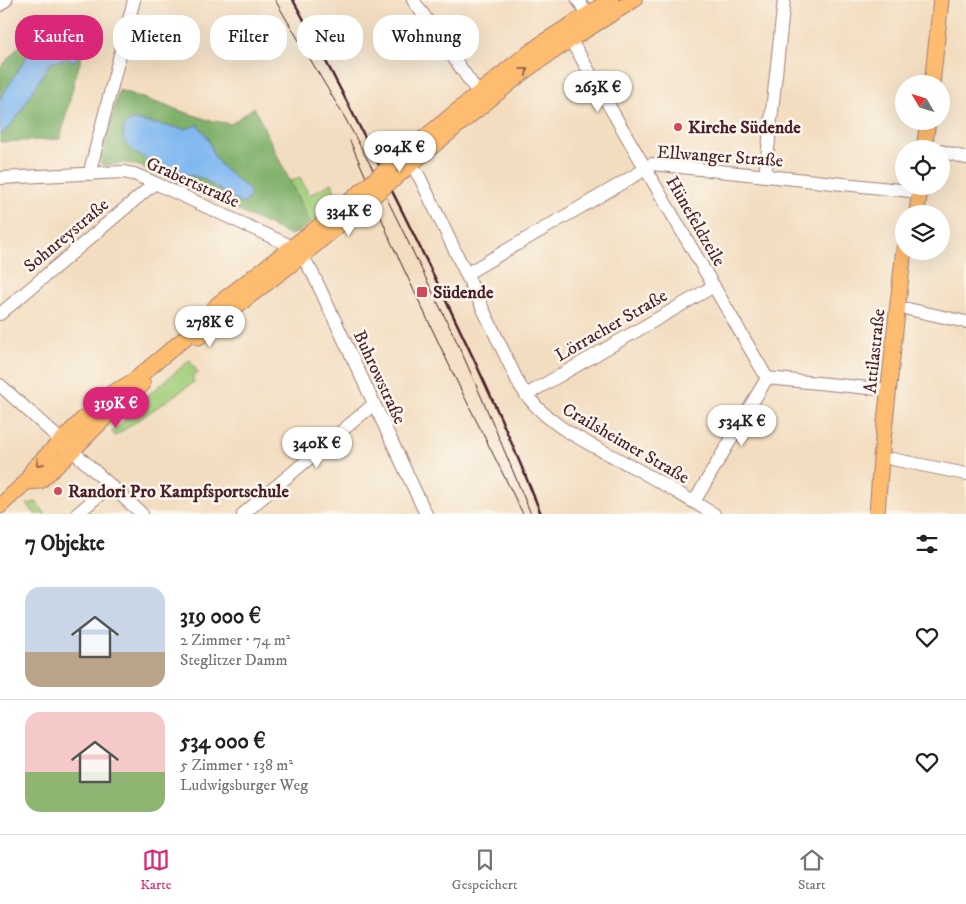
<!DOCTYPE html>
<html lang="de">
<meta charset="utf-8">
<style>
body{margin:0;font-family:"IM FELL DW Pica",serif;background:#f6f6f6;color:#202124;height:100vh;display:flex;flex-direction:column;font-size:19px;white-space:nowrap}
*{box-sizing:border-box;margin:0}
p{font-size:16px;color:#757577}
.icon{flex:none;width:28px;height:28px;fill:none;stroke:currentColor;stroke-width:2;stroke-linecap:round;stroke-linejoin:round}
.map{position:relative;height:514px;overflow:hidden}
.side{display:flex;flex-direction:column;background:#fff;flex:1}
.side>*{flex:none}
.banner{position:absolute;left:15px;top:15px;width:500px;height:45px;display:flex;gap:10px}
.needle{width:32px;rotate:308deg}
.controls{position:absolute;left:895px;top:75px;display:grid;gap:10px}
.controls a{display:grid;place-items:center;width:55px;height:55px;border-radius:50%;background:#fff;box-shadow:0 5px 20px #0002;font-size:25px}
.price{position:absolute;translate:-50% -42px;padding:0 11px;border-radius:18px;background:#fff;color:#222;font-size:16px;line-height:32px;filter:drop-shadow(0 1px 2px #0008)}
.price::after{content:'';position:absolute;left:50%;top:30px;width:15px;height:11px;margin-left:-8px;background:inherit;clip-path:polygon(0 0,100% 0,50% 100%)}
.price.selected{background:#db2777;color:#fff}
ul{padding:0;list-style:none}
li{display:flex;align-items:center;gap:15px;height:125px;padding:0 25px}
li+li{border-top:1px solid #e0e0e0}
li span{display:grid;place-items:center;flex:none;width:140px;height:100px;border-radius:15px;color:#555}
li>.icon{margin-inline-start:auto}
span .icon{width:60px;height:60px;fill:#fffc;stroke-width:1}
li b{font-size:21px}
h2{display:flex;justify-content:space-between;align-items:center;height:60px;padding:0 25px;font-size:21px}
.chip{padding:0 18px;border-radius:20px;background:#fff;box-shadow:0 5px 20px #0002;font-size:18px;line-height:45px}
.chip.selected{background:#db2777;color:#fff}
.dock{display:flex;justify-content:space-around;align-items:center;height:70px;border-top:1px solid #e0e0e0;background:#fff;font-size:14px;color:#757577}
.dock a{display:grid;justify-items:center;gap:2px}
.dock .selected{color:#db2777}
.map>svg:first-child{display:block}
</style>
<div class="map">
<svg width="966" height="514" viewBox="0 0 966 514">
<rect width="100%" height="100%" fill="#fbf7ec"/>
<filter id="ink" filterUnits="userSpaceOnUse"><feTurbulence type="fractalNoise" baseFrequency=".02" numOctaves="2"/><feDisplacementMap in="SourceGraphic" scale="10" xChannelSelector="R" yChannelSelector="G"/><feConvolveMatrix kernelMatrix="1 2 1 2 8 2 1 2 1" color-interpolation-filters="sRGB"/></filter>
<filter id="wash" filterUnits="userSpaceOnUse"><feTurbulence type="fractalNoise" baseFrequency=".0096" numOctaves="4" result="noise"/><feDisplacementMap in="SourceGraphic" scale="20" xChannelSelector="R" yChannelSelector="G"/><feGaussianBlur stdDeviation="1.12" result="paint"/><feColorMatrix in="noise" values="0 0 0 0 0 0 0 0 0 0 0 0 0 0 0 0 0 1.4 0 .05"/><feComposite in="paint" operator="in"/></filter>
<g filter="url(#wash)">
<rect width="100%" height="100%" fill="#f3ddc0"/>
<g fill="#a1cd7a" stroke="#767652">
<polygon points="300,177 309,195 332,183 333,185 336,204 310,223 290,182"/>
<polygon points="190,360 198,373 192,377 194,382 115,436 112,432 126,420 123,416"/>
<polygon points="36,502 46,514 35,514 27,504"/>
</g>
<g fill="#80b06a" stroke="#65684a" fill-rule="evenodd">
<path d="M47,14L91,26L75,79L60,139L0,142V135L11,125L20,113L27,100L50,63L61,60L69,59L73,61L75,51L72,46L69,28C64,24 58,17 51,21L39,37L0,99V68Z"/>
<path d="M119,90L208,120L231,124L254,107L310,223L295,234H289L139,166L125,163L104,166L101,164V161ZM133,120L184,129L208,138L214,156L222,167L249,190L240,203L202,178L185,174L158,165Z"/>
</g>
<g fill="#80b8f0" stroke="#656c8e">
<polygon points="54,19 58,19 69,28 72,46 77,56 75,61 73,61 69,59 61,60 50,63 27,100 20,113 11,125 0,135 0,99 39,37 51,21"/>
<polygon points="133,120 184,129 198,125 208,138 214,156 222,167 249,190 250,196 245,203 240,203 202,178 185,174 158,165 134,152 124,141 123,129 127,123"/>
</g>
</g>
<g filter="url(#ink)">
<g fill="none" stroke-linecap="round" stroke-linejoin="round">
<defs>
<g id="minor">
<polyline points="413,0 484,101"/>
<polyline points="578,0 592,21"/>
<polyline points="0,5 6,0"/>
<polyline points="565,32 579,54 767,378"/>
<polyline points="941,151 966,158"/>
<path d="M407,157L420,178L519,384C546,428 588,442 631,466C659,481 686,498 714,514"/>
<polyline points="91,174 91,167 134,0"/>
<polyline points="765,176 784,0"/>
<polyline points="0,178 123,172 134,174 155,183 293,247 302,256 313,274 426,514"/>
<polyline points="466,274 639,173 652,164 910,191"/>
<polyline points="908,309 966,322"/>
<polyline points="0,314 155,183"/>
<polyline points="767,378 889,390"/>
<polyline points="0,385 142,514"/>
<polyline points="526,395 714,286"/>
<polyline points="892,459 966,474"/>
<polyline points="694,502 767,378"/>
<polyline points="77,514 110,486"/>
<polyline points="243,514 374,404"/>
</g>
<g id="major">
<polyline points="932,84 941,0"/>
<polyline points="924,149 928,121"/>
<polyline points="402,156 513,65 545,41 611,0"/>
<polyline points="394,179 423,154 526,70 570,40 634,0"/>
<polyline points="917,214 920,186"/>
<polyline points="199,337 238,305 302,256 371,198"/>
<polyline points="26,482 40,481 63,460 110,413 143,384"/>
<polyline points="0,506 26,482 33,469 82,420 112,393 129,384 137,378 198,327 218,304 327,220 365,188"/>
<polyline points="877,514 881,458 904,249"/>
</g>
</defs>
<use href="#minor" stroke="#9e7e76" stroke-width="14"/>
<use href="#major" stroke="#9e7e76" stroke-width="17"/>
<use href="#minor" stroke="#fff" stroke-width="12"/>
<use href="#major" stroke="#fdbc70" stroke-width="15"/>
<g stroke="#4a1f2b" stroke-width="1">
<polyline points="275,0 345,118 371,166 458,344 491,419 531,514"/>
<polyline points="350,141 372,191 379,213"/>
<polyline points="381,217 391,242 460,388 523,514"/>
</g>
<path stroke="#4a1f2b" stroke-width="2.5" d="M293,0C333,72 369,145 406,219C454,316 501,413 541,514"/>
<defs>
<g id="major-bridge">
<polyline points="365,188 402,156"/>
<polyline points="371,198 394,179"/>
</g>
</defs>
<use href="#major-bridge" stroke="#9e7e76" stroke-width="17" stroke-linecap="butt"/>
<use href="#major-bridge" stroke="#fdbc70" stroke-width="15"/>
</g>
<defs><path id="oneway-chevron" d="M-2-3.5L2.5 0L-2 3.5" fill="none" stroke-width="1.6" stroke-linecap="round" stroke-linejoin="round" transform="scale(1.25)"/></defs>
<g stroke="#9b664a">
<use href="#oneway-chevron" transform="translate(525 71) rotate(-38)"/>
<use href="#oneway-chevron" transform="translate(39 463) rotate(132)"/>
</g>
</g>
<g fill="#d1495b" stroke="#fbf7ec" stroke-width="2">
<circle cx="678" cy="127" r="5"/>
<rect x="416" y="286" width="12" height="12" rx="2.5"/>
<circle cx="58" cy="491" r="5"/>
</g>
<g text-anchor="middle" stroke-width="5" stroke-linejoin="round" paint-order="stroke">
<g font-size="18" font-weight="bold" fill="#4a1f2b" stroke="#fbf7ec" text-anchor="start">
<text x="688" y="133">Kirche Südende</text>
<text x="433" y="298">Südende</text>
<text x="68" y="497">Randori Pro Kampfsportschule</text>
</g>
<g font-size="18" fill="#4a1f2b" stroke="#fbf7ec">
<text transform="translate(720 156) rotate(4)" y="6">Ellwanger Straße</text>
<text transform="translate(193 182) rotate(24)" y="6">Grabertstraße</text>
<text transform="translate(696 221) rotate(60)" y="6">Hünefeldzeile</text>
<text transform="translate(66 235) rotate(-40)" y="6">Sohnreystraße</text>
<text transform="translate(611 325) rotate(-30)" y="6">Lörracher Straße</text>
<text transform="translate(874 351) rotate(-84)" y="6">Attilastraße</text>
<text transform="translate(380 377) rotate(65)" y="6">Buhrowstraße</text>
<text transform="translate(626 443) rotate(30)" y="6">Crailsheimer Straße</text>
</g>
</g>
</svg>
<div class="controls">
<a><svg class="needle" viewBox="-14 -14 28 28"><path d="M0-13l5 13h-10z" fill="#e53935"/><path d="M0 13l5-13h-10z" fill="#757577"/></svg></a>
<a><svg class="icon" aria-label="locate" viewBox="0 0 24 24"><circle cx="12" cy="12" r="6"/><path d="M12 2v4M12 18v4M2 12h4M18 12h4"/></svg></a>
<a><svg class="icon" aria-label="layers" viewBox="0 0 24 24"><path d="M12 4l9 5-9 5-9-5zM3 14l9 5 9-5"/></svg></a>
</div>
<b class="price" style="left:598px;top:113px">263K €</b>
<b class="price" style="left:400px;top:173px">904K €</b>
<b class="price" style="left:349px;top:237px">334K €</b>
<b class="price" style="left:210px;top:348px">278K €</b>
<b class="price selected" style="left:116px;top:429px">319K €</b>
<b class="price" style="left:742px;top:447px">534K €</b>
<b class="price" style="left:317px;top:469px">340K €</b>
<div class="banner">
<a class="chip selected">Kaufen</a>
<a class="chip">Mieten</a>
<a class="chip">Filter</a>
<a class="chip">Neu</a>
<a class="chip">Wohnung</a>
</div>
</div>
<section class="side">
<h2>7 Objekte<svg class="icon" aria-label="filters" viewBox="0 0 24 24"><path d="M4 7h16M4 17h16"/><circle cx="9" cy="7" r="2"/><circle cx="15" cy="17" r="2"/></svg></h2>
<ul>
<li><span style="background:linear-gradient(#c9d6e8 65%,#b9a48a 0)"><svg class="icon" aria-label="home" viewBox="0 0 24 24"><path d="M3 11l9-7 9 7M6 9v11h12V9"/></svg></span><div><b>319 000 €</b><p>2 Zimmer · 74 m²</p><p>Steglitzer Damm</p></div><svg class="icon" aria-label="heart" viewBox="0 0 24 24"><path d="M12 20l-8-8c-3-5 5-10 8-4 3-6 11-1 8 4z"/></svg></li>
<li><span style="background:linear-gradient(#f6c9c9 60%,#8fb573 0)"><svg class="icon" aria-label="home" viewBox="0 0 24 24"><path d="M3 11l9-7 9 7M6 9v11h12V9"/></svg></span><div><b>534 000 €</b><p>5 Zimmer · 138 m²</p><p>Ludwigsburger Weg</p></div><svg class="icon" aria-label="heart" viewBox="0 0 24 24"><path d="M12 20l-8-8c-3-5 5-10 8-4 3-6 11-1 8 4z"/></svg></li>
</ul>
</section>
<nav class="dock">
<a class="selected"><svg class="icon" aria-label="map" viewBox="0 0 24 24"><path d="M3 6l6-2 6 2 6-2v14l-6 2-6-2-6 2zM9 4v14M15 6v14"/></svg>Karte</a>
<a><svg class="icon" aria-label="saved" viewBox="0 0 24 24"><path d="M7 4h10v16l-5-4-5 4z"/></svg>Gespeichert</a>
<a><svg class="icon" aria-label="home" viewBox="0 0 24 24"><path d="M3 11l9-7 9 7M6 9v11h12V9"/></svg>Start</a>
</nav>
